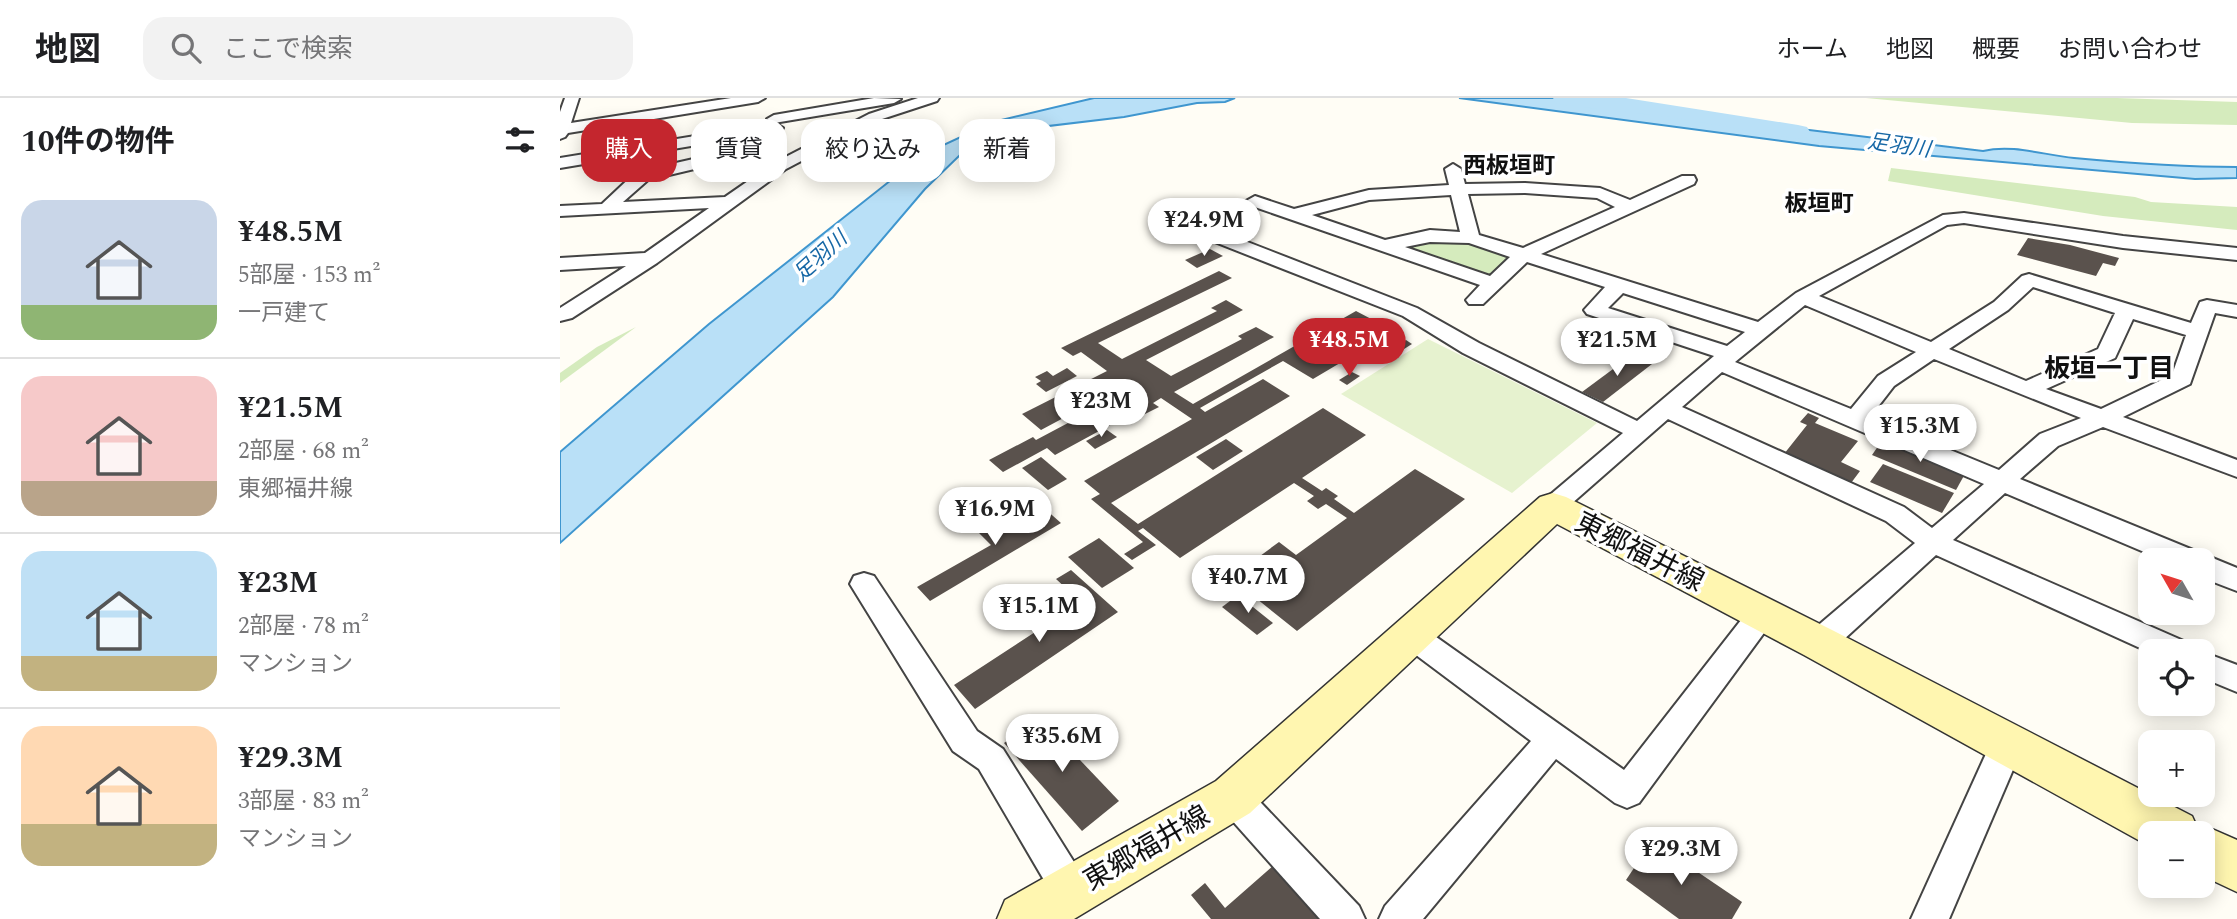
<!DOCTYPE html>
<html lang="ja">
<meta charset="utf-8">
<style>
body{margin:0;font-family:Spectral,"Noto Sans JP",serif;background:#f2f2f2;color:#202124;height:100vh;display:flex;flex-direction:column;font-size:26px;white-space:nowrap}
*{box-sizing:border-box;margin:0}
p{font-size:23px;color:#757577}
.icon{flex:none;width:38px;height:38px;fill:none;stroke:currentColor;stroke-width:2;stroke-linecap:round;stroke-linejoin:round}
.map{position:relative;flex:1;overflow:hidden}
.details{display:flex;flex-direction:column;background:#fff;width:560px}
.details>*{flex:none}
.banner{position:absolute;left:21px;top:21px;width:665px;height:63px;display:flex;gap:14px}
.needle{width:46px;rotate:309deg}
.fabs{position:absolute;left:1578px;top:450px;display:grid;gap:14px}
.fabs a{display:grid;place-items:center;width:77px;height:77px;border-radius:14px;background:#fff;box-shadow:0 4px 18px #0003;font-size:35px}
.price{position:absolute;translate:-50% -60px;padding:0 16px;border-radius:24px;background:#fff;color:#222;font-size:23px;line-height:46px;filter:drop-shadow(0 2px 4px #0008)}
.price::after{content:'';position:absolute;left:50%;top:42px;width:21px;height:16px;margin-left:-10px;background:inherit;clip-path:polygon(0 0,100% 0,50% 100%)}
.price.current{background:#c4262e;color:#fff}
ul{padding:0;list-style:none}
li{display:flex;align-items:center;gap:21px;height:175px;padding:0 21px}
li+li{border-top:2px solid #e0e0e0}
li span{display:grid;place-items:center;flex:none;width:196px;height:140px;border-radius:21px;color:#555}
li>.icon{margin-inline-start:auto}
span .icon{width:84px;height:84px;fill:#fffc;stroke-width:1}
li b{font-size:30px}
h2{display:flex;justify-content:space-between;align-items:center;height:84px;padding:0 21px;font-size:30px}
.tag{padding:0 24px;border-radius:21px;background:#fff;box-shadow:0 4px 18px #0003;font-size:24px;line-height:63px}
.tag.current{background:#c4262e;color:#fff}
header{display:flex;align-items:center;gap:42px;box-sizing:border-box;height:98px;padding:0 35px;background:#fff;border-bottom:2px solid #e0e0e0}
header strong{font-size:33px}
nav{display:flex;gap:38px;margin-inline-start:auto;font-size:24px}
.search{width:490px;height:63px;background:#f2f2f2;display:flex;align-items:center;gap:18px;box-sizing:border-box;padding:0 24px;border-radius:21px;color:#757577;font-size:26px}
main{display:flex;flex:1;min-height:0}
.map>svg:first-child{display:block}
</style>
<header>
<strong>地図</strong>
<div class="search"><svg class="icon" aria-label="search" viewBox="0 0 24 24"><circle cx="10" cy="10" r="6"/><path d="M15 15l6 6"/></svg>ここで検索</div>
<nav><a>ホーム</a><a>地図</a><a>概要</a><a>お問い合わせ</a></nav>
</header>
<main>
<section class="details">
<h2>10件の物件<svg class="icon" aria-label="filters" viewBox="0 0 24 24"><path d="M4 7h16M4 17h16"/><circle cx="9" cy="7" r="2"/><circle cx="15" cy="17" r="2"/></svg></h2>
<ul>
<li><span style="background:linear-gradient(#c9d6e8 75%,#8fb573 0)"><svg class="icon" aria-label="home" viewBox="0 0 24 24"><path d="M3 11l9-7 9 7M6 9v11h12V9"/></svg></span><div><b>¥48.5M</b><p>5部屋 · 153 m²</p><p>一戸建て</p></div></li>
<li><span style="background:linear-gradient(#f6c9c9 75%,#b9a48a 0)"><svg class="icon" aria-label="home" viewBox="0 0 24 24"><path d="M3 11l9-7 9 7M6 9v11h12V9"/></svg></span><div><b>¥21.5M</b><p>2部屋 · 68 m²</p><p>東郷福井線</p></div></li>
<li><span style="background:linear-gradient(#bfe0f5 75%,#c2b280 0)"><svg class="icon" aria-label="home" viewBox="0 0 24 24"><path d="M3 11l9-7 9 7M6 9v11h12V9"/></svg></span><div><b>¥23M</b><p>2部屋 · 78 m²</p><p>マンション</p></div></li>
<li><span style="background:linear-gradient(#ffd9b3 70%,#c2b280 0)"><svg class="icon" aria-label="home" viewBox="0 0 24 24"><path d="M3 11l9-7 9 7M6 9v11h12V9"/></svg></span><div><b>¥29.3M</b><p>3部屋 · 83 m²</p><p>マンション</p></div></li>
</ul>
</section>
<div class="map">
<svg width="1677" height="821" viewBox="0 0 1677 821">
<rect width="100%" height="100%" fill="#fffdf5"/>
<g fill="#d5ebbd">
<polygon points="1306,0 1557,0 1677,4 1677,27 1572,25"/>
<polygon points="1331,70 1575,99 1591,104 1677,109 1677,132 1543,118 1328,83"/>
<polygon points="909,142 957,160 930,181 833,149 843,144"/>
<polygon points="76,229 0,285 0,275 37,249"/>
</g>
<polygon fill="#e6f2cf" points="868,241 1037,325 952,395 781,296"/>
<g fill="#b9e0f7" stroke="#3f96cf" stroke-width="2">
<polygon points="534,0 675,0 665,4 637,5 564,19 455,32 402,55 365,91 273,199 0,445 0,354 149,226 364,56 433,24"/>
<path d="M899,0H1033L1158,21L1423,53C1453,46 1483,57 1514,60C1568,65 1623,69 1677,69V80L1635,81L1259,48Z"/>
</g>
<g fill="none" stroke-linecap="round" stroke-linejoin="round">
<polygon fill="#b9e0f7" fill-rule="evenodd" points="993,0 1066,0 1238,27 1247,29 1250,34 1247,39 1238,41 1110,19 1004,7 996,5"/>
</g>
<g fill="#5a524d">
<polygon points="1468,140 1510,147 1559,160 1555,168 1543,165 1536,178 1457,157"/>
<polygon points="650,151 663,158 637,170 625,162"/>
<polygon points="659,173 672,180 538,245 562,261 657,213 651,210 666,202 683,212 586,262 611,278 682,241 678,238 696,229 714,239 614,294 633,306 796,213 834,233 753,281 723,263 640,310 645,314 703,281 730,298 551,405 578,426 763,310 806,337 742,380 762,393 766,390 778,398 774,401 794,415 855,371 905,401 737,533 687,493 701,482 685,469 719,444 736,457 787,420 766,406 758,411 747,403 754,398 734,385 620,460 583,430 578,433 596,447 572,462 564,456 583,444 531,401 540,396 524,383 632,321 601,300 593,305 599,309 581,318 574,314 495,357 487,350 443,374 429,362 473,339 476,342 555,300 563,306 581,296 567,286 481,332 462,316 547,273 521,254 513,258 501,250"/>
<polygon points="846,242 852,246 833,258 826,255"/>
<polygon points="1072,257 1092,266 1043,304 1022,294"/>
<polygon points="507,270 517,278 486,294 476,286 481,283 475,279 487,273 493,278"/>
<polygon points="792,274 800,278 787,287 779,282"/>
<polygon points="1248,315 1259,320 1255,325 1298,343 1281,364 1300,373 1291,385 1224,356 1247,327 1240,324"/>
<polygon points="547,332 557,339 535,351 526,343"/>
<polygon points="666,341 683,353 653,372 636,359"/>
<polygon points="1323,341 1406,374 1396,392 1312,357"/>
<polygon points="481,359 507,381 488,392 462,370"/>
<polygon points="1323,366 1394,395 1382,415 1310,384"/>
<polygon points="476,403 501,425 370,503 357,489 431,447 419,435"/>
<polygon points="539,440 574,470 542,490 508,459"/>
<polygon points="511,472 558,514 415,611 394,587 521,504 496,481"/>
<polygon points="678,497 713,525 697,537 662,509"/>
<polygon points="480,620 559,703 522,733 444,645"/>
<polygon points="1092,743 1182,804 1172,821 1119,821 1066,782"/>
<polygon points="714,767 765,821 651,821 631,797 645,785 665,810"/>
</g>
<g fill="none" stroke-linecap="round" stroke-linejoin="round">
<defs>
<g id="street">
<polygon points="5,0 19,0 11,25 171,0 205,0 198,4 8,35 5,39 0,41 0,14"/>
<polygon points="314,0 341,1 334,5 214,25 207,21 214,17"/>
<polygon points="358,0 379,0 377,3 319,22 226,71 97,165 12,220 0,223 0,210 66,168 0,172 0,160 85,155 149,110 0,118 0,108 42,106 76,74 217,42 223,44 225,47 223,50 88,82 63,104 165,99 214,65 309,16"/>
<polygon points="215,25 223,30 220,33 0,70 0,60"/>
<path d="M893,66L901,71L905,86L965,85L1040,90L1070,102L1122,78H1134L1136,82L1134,86L981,156L1198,224L1236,195L1383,117L1404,115L1563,138L1677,150V162L1563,150L1404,125L1387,127L1259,198L1371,244L1434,204L1462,178L1469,176L1631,225L1640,204L1647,202L1677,207V219L1655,215L1630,286L1563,319L1677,362V379L1543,329L1498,348L1460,381L1677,470V493L1643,480V462H1603L1445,395L1393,442L1626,544L1630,553H1591V555L1376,457L1270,554L1259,557L1248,554L1244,545L1248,536L1355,445L1326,423L1108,321L1002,414L993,417L984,414L980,408L984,402L1063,335L903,255L843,218L642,139L639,135L642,131H654L857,210L919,245L1077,323L1154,258L1027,216L1024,212L1045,189L967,164L923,206H909L906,202L920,187L689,107L686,103L695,98L734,111L809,92L889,87L885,71ZM965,95L1037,100L1055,109L963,150L919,137L908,96ZM891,97L900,134L870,132L825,142L752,117L809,102ZM870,144L909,145L950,159L930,178L845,149ZM1473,189L1555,215L1538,251L1466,283L1389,251L1448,212ZM1063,195L1185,234L1167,248L1048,210ZM1245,207L1356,254L1318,278L1291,311L1175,264ZM1573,221L1626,237L1612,277L1541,311L1486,291L1555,260ZM1374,261L1521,320L1480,336L1439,372L1310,319L1334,288ZM1162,274L1424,386L1372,430L1344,409L1122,309Z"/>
<polygon points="304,475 314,478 417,633 443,651 524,780 530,793 524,806 511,811 498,806 419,671 393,653 290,486 294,478"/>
<polygon points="1202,505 1212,508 1217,516 1212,524 1079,705 1067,710 1055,705 996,661 863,821 819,821 825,808 971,643 840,545 836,537 840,529 851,525 862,529 1064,672 1192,508"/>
<polygon points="1643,554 1677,567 1677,594 1643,580"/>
<polygon points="1447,632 1459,636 1464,646 1389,821 1351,821 1435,636"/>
<polygon points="673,683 685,688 799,808 805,821 760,821 661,710 656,699 661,688"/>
</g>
<polygon id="secondary" points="993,395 1006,399 1274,533 1632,718 1637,729 1643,727 1677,742 1677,794 1643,778 1643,735 1591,735 1591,749 1244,557 997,426 690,715 514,821 437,821 445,802 656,683 980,399"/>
</defs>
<use href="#street" stroke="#444" stroke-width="4"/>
<use href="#secondary" stroke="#333" stroke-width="3"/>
<use href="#street" fill="#fff" fill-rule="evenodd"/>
<use href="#secondary" fill="#fff6b0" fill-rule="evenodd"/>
</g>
<g text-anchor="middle" stroke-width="7" stroke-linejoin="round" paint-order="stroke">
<g font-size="21" font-style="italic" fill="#1768a6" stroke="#fff">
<text transform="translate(1339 47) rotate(8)" y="7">足羽川</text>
<text transform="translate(260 158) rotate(-42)" y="7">足羽川</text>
</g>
<g font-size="23" font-weight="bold" fill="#111" stroke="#fff">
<text x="949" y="75">西板垣町</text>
<text x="1259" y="113">板垣町</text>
</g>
<g font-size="26" font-weight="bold" fill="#111" stroke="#fff">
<text x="1549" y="279">板垣一丁目</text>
</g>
<g font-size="28" fill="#111" stroke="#fff">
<text transform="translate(1080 453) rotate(27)" y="10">東郷福井線</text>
<text transform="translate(586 749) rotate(-30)" y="10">東郷福井線</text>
</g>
</g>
</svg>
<div class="fabs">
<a><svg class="needle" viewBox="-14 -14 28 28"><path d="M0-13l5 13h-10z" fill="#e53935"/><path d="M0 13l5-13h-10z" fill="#757577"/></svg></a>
<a><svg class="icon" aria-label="locate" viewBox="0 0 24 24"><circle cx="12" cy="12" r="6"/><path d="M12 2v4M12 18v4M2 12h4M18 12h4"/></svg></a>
<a>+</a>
<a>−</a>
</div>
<b class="price" style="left:644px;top:160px">¥24.9M</b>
<b class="price current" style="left:789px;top:280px">¥48.5M</b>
<b class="price" style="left:1057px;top:280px">¥21.5M</b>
<b class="price" style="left:541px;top:341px">¥23M</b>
<b class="price" style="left:1360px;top:366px">¥15.3M</b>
<b class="price" style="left:435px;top:449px">¥16.9M</b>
<b class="price" style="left:688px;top:517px">¥40.7M</b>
<b class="price" style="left:479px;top:546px">¥15.1M</b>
<b class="price" style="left:502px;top:676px">¥35.6M</b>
<b class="price" style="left:1121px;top:789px">¥29.3M</b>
<div class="banner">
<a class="tag current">購入</a>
<a class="tag">賃貸</a>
<a class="tag">絞り込み</a>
<a class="tag">新着</a>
</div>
</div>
</main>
